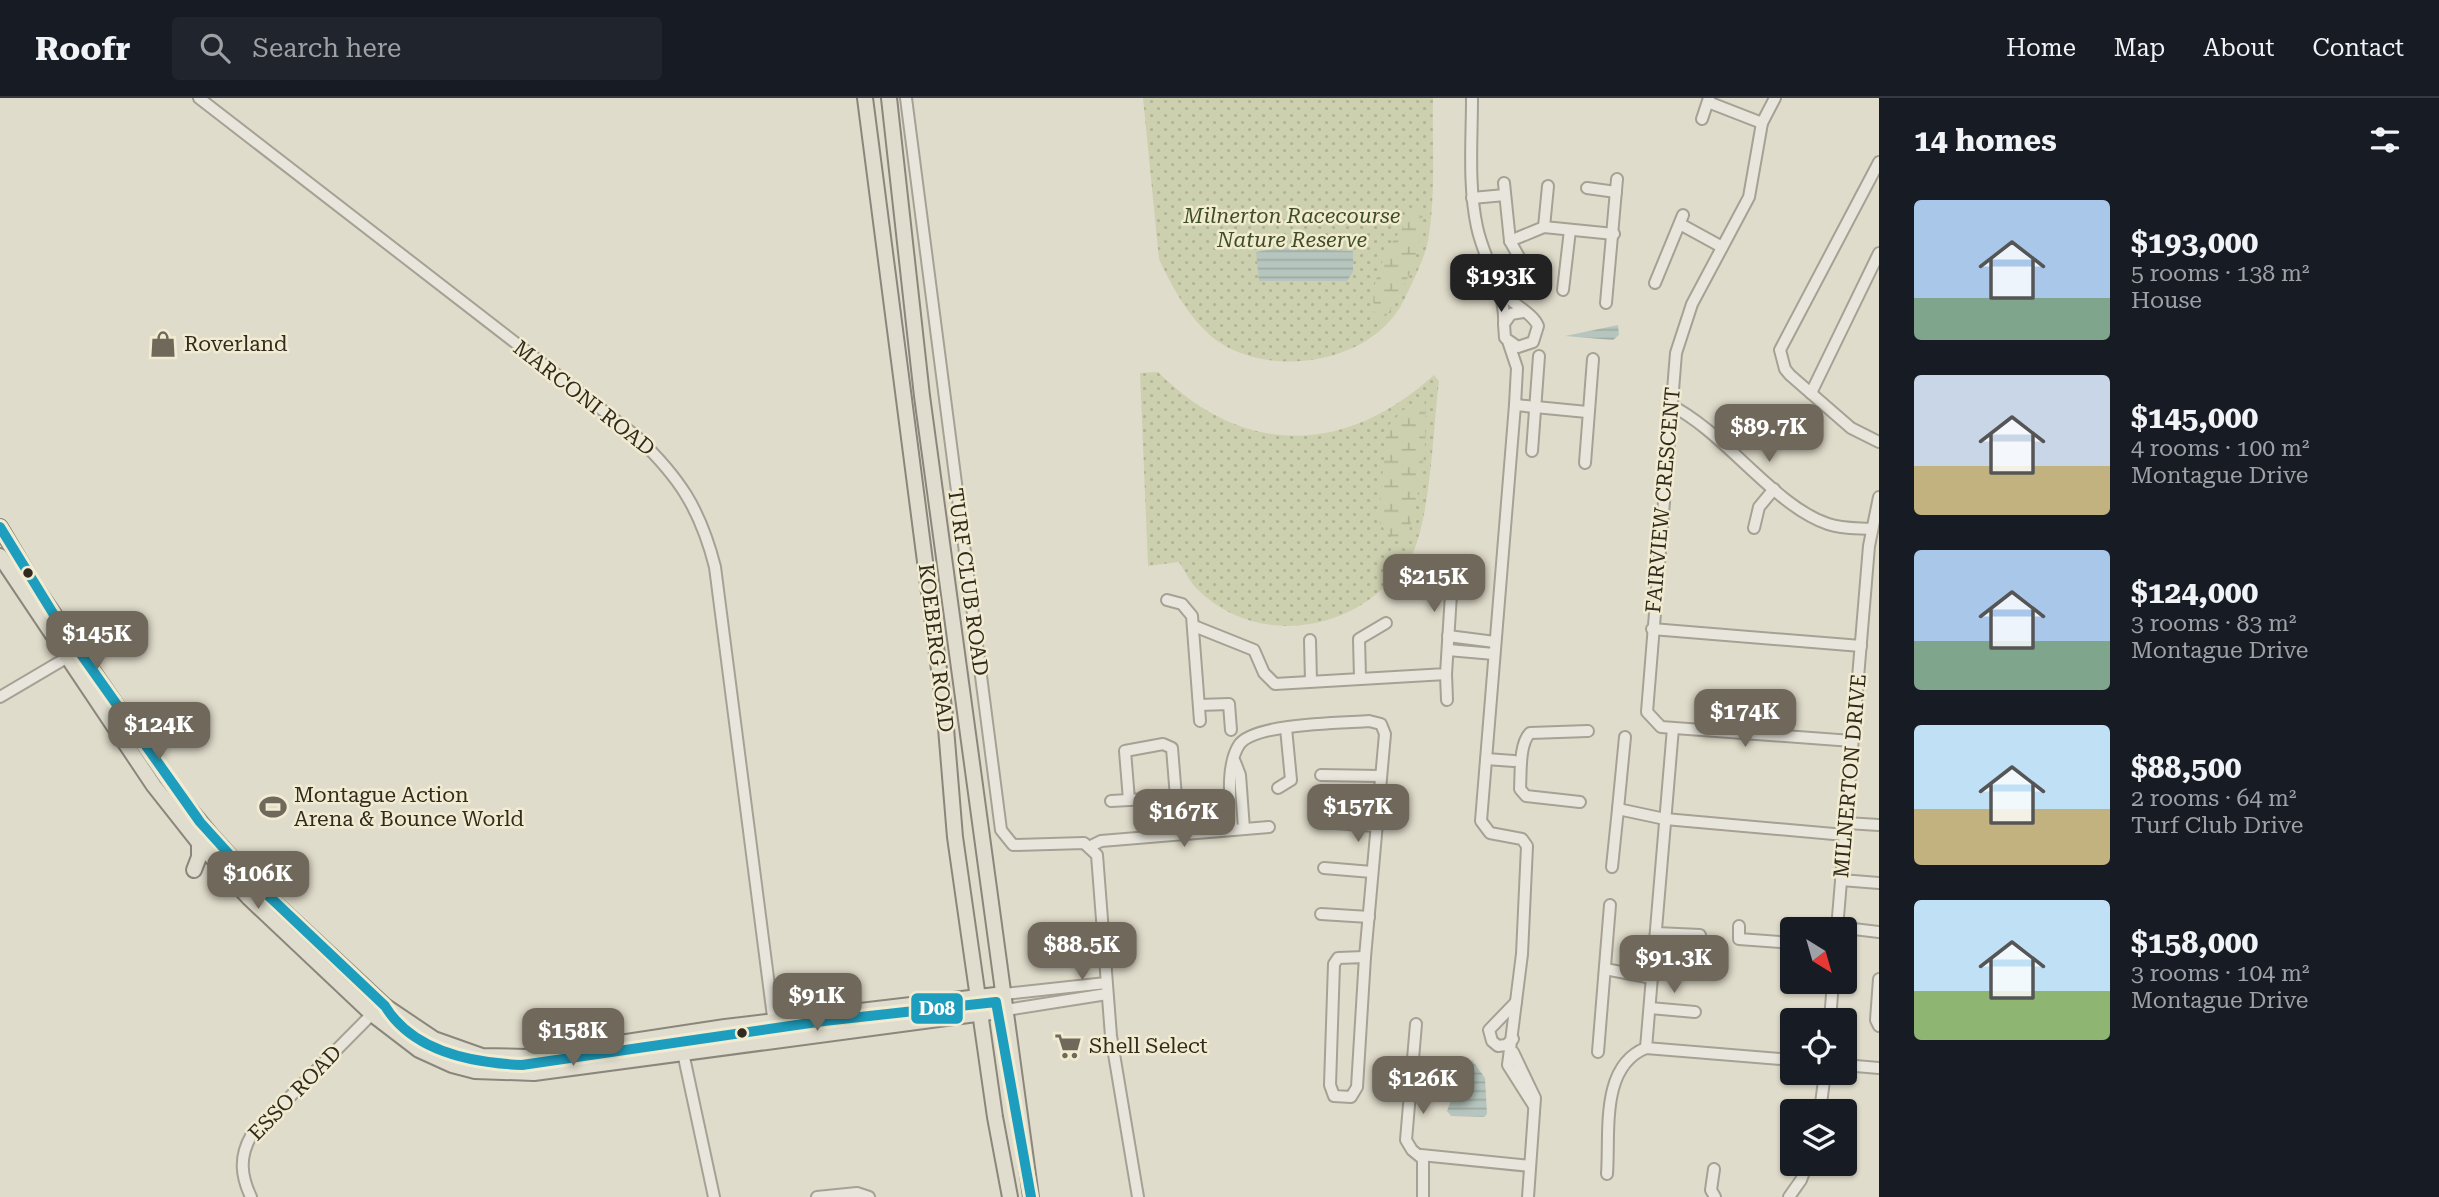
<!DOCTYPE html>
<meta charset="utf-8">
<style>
body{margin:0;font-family:"Roboto Serif",serif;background:#20242c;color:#f1f3f6;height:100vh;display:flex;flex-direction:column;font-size:26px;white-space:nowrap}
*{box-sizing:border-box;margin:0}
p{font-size:23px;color:#9ea1a6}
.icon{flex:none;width:38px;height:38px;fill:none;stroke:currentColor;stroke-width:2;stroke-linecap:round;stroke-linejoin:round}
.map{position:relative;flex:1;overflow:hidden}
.sheet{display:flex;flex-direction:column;background:#171b24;width:560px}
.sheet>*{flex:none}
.needle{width:46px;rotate:143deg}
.fabs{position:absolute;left:1780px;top:819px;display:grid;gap:14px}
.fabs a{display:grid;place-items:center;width:77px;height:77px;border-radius:7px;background:#171b24;box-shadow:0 2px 5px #0004;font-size:35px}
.price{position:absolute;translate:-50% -60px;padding:0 16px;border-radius:14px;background:#6f685b;color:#fff;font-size:23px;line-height:46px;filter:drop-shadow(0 2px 4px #0008)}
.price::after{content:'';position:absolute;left:50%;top:42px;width:21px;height:16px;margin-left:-10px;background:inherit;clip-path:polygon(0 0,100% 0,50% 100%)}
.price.selected{background:#222;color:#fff}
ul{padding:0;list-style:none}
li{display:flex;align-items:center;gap:21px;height:175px;padding:0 35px}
li span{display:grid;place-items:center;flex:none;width:196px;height:140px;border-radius:7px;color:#555}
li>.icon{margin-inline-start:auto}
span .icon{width:84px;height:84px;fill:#fffc;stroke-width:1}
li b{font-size:30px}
h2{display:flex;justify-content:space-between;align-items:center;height:84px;padding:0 35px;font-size:30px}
header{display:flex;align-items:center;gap:42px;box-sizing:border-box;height:98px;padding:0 35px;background:#171b24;border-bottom:2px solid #363941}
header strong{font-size:33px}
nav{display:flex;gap:38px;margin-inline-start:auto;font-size:24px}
.search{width:490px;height:63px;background:#20242c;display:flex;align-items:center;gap:18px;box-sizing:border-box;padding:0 24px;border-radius:7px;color:#9ea1a6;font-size:26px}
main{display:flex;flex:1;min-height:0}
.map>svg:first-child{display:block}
</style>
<header>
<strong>Roofr</strong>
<div class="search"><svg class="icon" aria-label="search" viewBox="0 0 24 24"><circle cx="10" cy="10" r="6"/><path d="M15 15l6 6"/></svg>Search here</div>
<nav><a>Home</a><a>Map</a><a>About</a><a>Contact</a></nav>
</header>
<main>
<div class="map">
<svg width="1879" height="1099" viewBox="0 0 1879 1099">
<defs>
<pattern id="grass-dots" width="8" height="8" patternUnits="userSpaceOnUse" patternTransform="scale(1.75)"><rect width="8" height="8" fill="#ccd0ae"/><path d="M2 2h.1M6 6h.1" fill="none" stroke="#b0b395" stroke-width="1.8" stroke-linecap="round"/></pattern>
<pattern id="wetland-marsh" width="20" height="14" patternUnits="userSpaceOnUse" patternTransform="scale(1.75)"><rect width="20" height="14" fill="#ccd0ae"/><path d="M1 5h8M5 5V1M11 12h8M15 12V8" fill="none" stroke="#b0b395"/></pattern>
<pattern id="water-rules" width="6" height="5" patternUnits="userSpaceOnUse" patternTransform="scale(1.75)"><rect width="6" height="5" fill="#b6c6be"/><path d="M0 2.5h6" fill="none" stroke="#9daaa3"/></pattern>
</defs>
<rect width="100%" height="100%" fill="#e0dccb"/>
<g fill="url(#grass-dots)">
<path d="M1143,0H1433C1432,47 1436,97 1428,143C1424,162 1412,185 1404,202C1374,264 1277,280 1222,246C1193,228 1173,191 1159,161Z"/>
<path d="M1158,274C1244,360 1346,357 1434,277L1439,283C1433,331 1431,416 1412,457C1406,470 1393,482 1381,492C1330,538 1248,542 1197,491C1190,484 1185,473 1179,464L1148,468L1140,275Z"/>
</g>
<g fill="url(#wetland-marsh)">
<path d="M1423,108C1422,153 1407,191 1379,228C1360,189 1393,133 1423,108Z"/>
<path d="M1424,301C1431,341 1417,407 1405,447L1387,436L1378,422L1387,329L1403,312Z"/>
</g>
<g fill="url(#water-rules)">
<polygon points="1280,150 1353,153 1353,174 1347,183 1259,183 1256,154"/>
<polygon points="1618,227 1619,237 1613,242 1565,238"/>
<polygon points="1472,962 1485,980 1487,1016 1484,1019 1451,1018 1447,1013 1454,994 1453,982 1461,978"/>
</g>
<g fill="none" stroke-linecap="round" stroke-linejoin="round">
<defs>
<g id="minor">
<path d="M199,0L636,338C679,379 700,410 715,469L776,942"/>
<polyline points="906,0 1001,732 1013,747 1084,745 1097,757 1111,938 1138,1099"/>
<path d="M1472,0C1472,43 1468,87 1477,129C1484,163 1506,192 1504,226"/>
<polyline points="1775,0 1762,25 1749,99 1692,206 1676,255 1647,614 1661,629 1852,643"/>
<polyline points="1708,4 1762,25"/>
<polyline points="1702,21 1709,0"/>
<polyline points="1879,64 1780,252 1785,271 1790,277 1851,330 1879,344"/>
<polyline points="1504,85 1510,143 1538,193"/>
<polyline points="1587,90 1616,94"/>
<polyline points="1472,100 1505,97"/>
<polyline points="1680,126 1722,149"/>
<polyline points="1544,129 1548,88"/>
<polyline points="1510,143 1544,129 1614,136"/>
<polyline points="1655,185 1683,117"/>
<polyline points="1563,192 1570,132"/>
<path d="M1502,194C1512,206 1533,215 1538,228L1533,244L1518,249L1505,240L1504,226L1511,216L1523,214"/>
<polyline points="1606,205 1617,81"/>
<polyline points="1508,243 1517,270 1515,307 1481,723 1490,735 1522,741 1527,748 1522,856 1508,967 1534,1008"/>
<polyline points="1811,295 1879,155"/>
<polyline points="1515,307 1587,314"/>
<path d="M1670,307C1724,333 1774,408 1828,426C1842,431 1857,430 1871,431"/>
<polyline points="1532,353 1539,258"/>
<polyline points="1585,365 1593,261"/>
<polyline points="1754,430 1759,409 1774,391"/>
<polyline points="1167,502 1182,506 1192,518 1200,623"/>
<polyline points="1194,528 1254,552 1264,575 1275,586 1446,576 1451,496"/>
<polyline points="1652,531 1861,548"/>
<polyline points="1448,538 1495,544"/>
<polyline points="1310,542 1311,583"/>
<polyline points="1448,552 1494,556"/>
<polyline points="1446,576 1447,602"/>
<polyline points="1360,580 1359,541 1386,525"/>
<polyline points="0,599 73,556"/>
<polyline points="1199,607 1229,606 1231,632"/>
<polygon points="1163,646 1172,650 1176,699 1129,702 1125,653"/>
<polyline points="1486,661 1514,663"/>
<polyline points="1235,664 1240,677 1244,731"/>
<polyline points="1321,677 1380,678"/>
<polyline points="1278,690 1291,682 1286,630"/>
<polyline points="1176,699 1191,698"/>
<polyline points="1153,701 1156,738"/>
<polyline points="1111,703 1129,702"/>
<path d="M1580,704L1526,698L1520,691C1521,675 1519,646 1530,635L1588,633"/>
<polyline points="1618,711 1625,639"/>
<polyline points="1322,724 1375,728"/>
<polyline points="1846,725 1879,727"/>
<path d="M1232,732C1231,707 1225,669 1239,647C1253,625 1344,625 1369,623L1381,626L1385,636L1365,859"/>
<polyline points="1091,748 1101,743 1269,729"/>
<polyline points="1612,769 1618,711 1665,721 1845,737"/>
<polyline points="1324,770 1372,774"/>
<polyline points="1841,782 1879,785"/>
<polyline points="1321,816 1369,819"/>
<polyline points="1739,828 1739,841 1792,845"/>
<polyline points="1837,829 1879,834"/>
<polyline points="1837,831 1869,448 1879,399"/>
<polyline points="1656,835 1700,837"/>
<polygon points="1365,859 1357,989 1351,999 1334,998 1330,987 1334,866 1338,860"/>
<polyline points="1605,871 1652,880"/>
<polyline points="1879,881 1876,922 1879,928"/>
<polyline points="1004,896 1106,885"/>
<polyline points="1650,910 1695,914"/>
<polyline points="1006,912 1107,896"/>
<polyline points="1830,922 1833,884"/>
<polyline points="1416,926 1406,1042 1412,1052 1423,1061 1423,1099"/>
<polyline points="679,936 714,1099"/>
<polyline points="1513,941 1506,947 1498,948 1492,943 1489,932 1516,904"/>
<polyline points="1646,950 1673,630"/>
<polyline points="1513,954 1535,1000 1528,1099"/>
<polyline points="1598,954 1610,807"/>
<polyline points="1844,967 1879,970"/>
<polyline points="1820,1013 1825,975"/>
<polyline points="1421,1057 1530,1068"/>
<polyline points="1714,1071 1711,1092 1715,1099"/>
<path d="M1607,1076C1610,1034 1600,968 1646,950L1792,962"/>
<path d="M251,1099C241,1078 239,1059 251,1038L376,912"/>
<polyline points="817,1099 857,1095 869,1099"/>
<polyline points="1789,1099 1801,1082 1807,1066"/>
</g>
<g id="major">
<polyline points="865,0 945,618 955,739 995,1019 1010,1099"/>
<polyline points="889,0 922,298 1031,1099"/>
<polyline points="0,429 36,490 101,585 178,697 210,736 260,791 385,908 434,941 482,958 528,959 725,929 1004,896"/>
<polyline points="0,458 154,688 199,745 249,800 372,916 419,952 452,967 475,973 534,975 1006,912"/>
<polyline points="152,659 150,645 156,630"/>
<polyline points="194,772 199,759 199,745"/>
</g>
</defs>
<use href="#minor" stroke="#a5a194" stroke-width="14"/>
<use href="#major" stroke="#8b867b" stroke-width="18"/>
<use href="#minor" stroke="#e8e6dc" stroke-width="10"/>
<use href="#major" stroke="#e0ddce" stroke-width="14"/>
<defs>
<path id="bus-1" d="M0,429L59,525L200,724L256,786L385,908C413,954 472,965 522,967L824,923L996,904L1031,1099"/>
</defs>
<use href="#bus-1" stroke="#f1ecd1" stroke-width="16"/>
<use href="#bus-1" stroke="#1e9ebe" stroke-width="10"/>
</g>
<defs>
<symbol id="shop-bare" viewBox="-9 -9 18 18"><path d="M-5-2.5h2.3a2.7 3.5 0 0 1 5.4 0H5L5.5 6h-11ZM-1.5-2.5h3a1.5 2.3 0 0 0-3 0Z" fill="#6f685b" stroke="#f1ecd1" stroke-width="2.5" paint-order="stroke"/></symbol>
<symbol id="stadium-bare" viewBox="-9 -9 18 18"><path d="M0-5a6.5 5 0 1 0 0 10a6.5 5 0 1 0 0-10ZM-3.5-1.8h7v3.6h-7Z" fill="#6f685b" stroke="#f1ecd1" stroke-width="2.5" paint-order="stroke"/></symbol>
<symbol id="supermarket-bare" viewBox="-9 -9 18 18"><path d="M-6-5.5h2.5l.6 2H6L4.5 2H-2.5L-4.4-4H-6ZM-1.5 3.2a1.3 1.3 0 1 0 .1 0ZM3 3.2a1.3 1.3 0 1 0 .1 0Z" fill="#6f685b" stroke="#f1ecd1" stroke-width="2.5" paint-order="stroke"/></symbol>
</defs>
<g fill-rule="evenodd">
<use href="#shop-bare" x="144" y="227" width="38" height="38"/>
<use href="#stadium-bare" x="254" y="690" width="38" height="38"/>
<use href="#supermarket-bare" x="1049" y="929" width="38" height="38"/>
</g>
<g fill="#322a1e" stroke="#f1ecd1" stroke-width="2.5">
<circle cx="28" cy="475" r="6"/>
<circle cx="742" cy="935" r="6"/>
</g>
<g text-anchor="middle" stroke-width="5" stroke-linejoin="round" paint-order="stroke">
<g font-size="21" font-style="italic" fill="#3f4d26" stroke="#f1ecd1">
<text x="1292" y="125">Milnerton Racecourse<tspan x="1292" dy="24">Nature Reserve</tspan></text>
</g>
<g font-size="21" fill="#322a1e" stroke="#f1ecd1" text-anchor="start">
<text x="184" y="253">Roverland</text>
<text x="294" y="704">Montague Action<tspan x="294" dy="24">Arena &amp; Bounce World</tspan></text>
<text x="1089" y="955">Shell Select</text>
</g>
<g font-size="21" fill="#322a1e" stroke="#f1ecd1">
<text transform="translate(584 300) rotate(38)" y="7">MARCONI ROAD</text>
<text transform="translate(1663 402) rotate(-85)" y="7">FAIRVIEW CRESCENT</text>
<text transform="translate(968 484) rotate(82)" y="7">TURF CLUB ROAD</text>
<text transform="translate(936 550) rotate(83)" y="7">KOEBERG ROAD</text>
<text transform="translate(1850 678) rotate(-85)" y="7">MILNERTON DRIVE</text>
<text transform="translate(295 995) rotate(-46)" y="7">ESSO ROAD</text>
</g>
</g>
<rect stroke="#f1ecd1" stroke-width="2.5" x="910" y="894" width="54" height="33" rx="7" fill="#1e9ebe"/>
<g font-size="19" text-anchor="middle" font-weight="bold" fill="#fff">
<text x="937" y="917">D08</text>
</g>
</svg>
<div class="fabs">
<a><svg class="needle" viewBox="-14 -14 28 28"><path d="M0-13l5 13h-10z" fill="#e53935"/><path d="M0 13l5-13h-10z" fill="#9ea1a6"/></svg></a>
<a><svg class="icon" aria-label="locate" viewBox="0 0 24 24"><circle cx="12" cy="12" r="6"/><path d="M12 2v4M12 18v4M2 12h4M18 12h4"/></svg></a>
<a><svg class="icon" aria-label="layers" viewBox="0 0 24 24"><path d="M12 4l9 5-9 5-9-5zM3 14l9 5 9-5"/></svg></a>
</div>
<b class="price selected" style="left:1501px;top:216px">$193K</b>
<b class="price" style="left:1769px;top:366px">$89.7K</b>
<b class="price" style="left:1434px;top:516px">$215K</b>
<b class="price" style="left:97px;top:573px">$145K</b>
<b class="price" style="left:1745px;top:651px">$174K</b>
<b class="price" style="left:159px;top:664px">$124K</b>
<b class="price" style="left:1358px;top:746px">$157K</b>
<b class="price" style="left:1184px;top:751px">$167K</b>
<b class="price" style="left:258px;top:813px">$106K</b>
<b class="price" style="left:1082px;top:884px">$88.5K</b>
<b class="price" style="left:1674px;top:897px">$91.3K</b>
<b class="price" style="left:817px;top:935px">$91K</b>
<b class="price" style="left:573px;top:970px">$158K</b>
<b class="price" style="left:1423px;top:1018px">$126K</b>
</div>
<section class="sheet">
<h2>14 homes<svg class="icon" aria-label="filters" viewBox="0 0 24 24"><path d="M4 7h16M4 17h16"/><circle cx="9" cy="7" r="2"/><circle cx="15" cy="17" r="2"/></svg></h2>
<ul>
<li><span style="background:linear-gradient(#a9c7e8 70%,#7fa58c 0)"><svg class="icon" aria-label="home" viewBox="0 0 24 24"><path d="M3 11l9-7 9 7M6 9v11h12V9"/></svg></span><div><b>$193,000</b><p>5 rooms · 138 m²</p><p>House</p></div></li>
<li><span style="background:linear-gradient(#c9d6e8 65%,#c2b280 0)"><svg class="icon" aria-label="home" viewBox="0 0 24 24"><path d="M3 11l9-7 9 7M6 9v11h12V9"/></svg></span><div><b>$145,000</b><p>4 rooms · 100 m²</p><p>Montague Drive</p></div></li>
<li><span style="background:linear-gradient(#a9c7e8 65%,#7fa58c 0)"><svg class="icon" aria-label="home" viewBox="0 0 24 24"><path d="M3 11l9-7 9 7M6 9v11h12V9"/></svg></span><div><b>$124,000</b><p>3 rooms · 83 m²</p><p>Montague Drive</p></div></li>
<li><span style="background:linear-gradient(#bfe0f5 60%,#c2b280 0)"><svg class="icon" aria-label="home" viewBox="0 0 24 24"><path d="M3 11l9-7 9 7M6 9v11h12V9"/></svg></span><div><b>$88,500</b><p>2 rooms · 64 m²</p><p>Turf Club Drive</p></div></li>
<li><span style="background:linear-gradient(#bfe0f5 65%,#8fb573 0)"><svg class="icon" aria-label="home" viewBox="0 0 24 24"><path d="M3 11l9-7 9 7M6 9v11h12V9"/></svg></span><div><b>$158,000</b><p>3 rooms · 104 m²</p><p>Montague Drive</p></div></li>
</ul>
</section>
</main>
